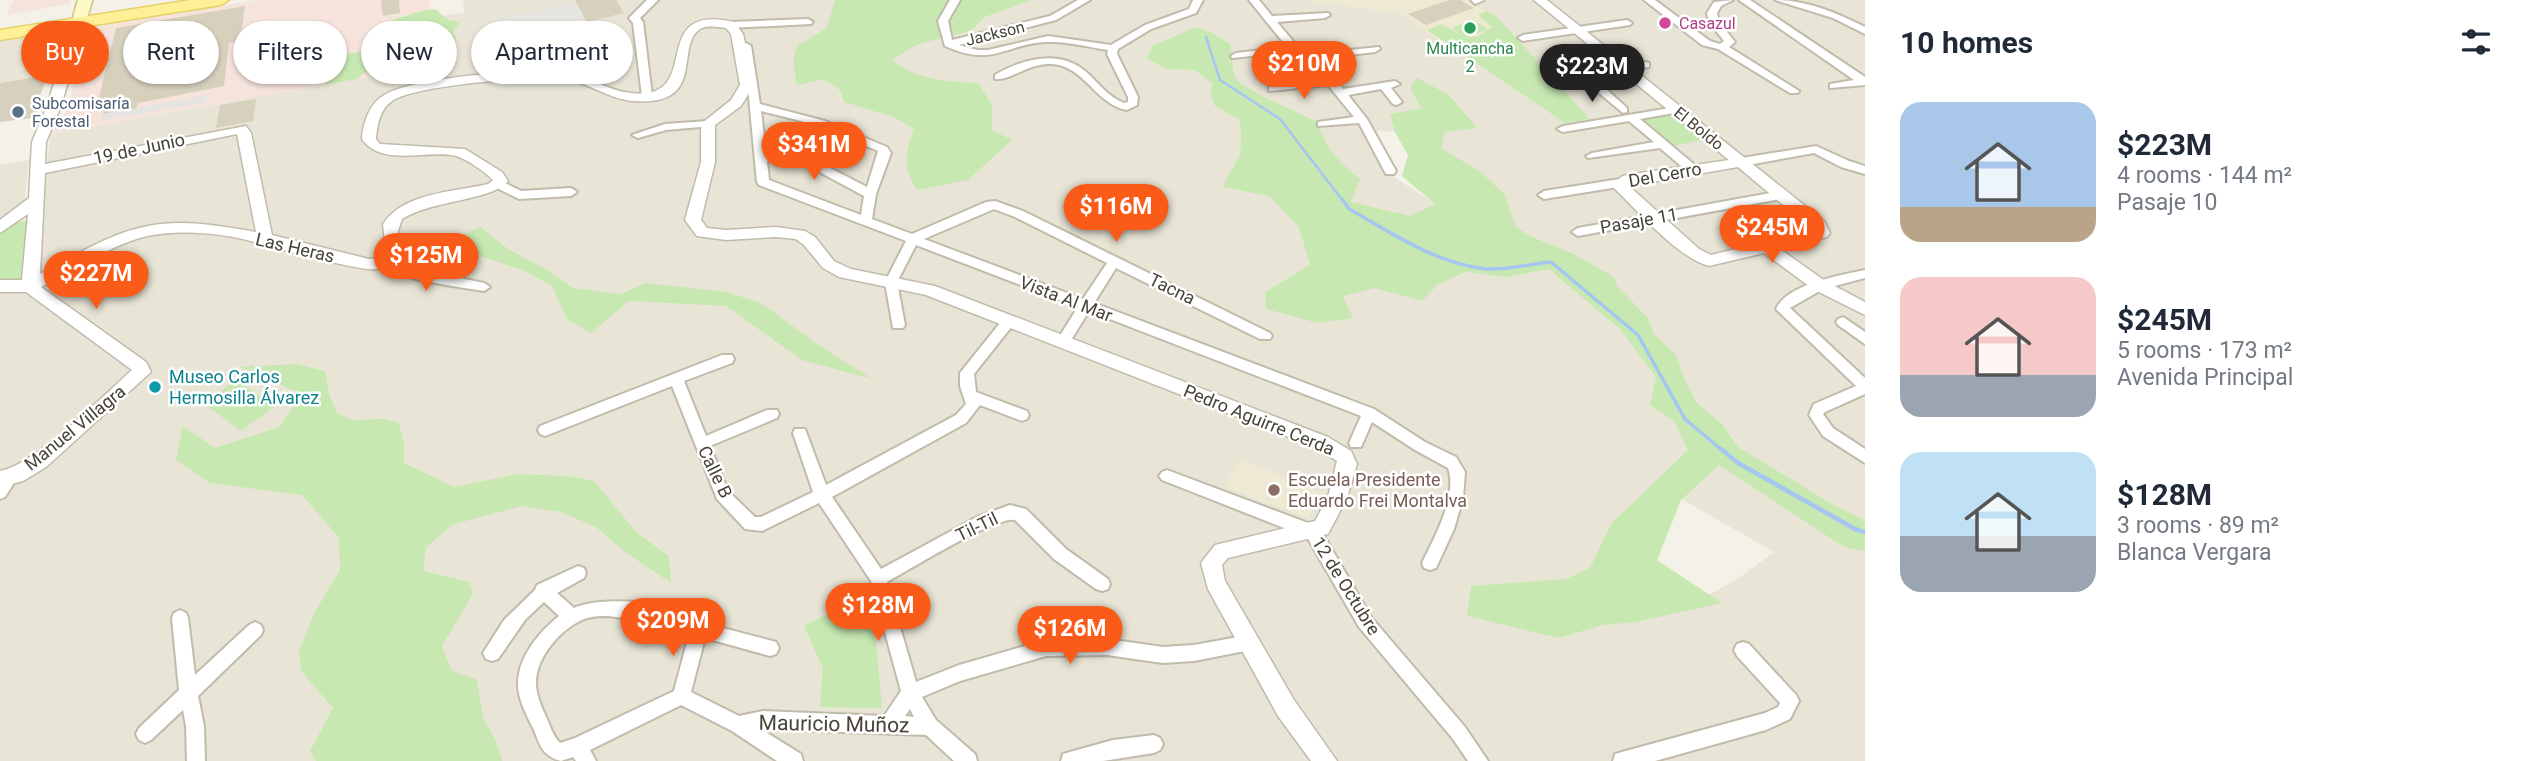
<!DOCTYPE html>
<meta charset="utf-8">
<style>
body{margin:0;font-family:Roboto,sans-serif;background:#f6f6f7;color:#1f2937;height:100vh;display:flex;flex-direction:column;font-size:26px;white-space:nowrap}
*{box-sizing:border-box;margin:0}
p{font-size:23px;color:#747a83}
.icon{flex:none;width:38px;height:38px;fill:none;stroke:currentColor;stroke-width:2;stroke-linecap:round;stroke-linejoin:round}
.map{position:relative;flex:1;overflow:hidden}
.side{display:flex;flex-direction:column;background:#fff;width:665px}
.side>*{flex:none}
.top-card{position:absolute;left:21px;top:21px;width:665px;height:63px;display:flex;gap:14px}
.price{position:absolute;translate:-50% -60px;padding:0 16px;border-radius:24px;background:#fb5b18;color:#fff;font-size:23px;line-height:46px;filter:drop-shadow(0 2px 4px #0008)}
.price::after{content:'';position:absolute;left:50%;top:42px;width:21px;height:16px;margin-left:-10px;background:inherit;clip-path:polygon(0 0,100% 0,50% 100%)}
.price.on{background:#222;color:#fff}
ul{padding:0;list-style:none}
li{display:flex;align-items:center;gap:21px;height:175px;padding:0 35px}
li span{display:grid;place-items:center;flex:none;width:196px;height:140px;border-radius:21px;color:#555}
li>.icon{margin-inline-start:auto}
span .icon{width:84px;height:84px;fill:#fffc;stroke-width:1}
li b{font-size:30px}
h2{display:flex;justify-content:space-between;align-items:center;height:84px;padding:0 35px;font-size:30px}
.chip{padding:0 24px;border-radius:32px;background:#fff;box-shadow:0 2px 5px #0004;font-size:24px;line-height:63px}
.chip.on{background:#fb5b18;color:#fff}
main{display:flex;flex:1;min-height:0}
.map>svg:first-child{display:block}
</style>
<main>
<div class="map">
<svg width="1865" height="761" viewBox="0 0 1865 761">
<rect width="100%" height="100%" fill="#f4f2e8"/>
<g fill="#e8e5d6">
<polygon points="463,0 1303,0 1399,13 1566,123 1589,119 1499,19 1466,0 1865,0 1865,524 1835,510 1734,449 1717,424 1691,402 1677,374 1673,357 1649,334 1643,318 1613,287 1612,278 1573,256 1538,244 1511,226 1501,195 1478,173 1437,147 1440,131 1473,127 1446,96 1419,82 1414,89 1425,109 1395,115 1399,132 1378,131 1371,140 1394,177 1439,206 1410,219 1348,204 1357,181 1328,155 1319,141 1314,123 1275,102 1241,89 1231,79 1226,44 1195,30 1156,47 1150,58 1167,67 1196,68 1218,85 1214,90 1218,105 1244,119 1245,132 1242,162 1232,173 1227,188 1273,195 1302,225 1314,265 1270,293 1270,307 1318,319 1348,315 1338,292 1346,293 1374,285 1419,298 1434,282 1464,269 1506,274 1550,267 1604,315 1626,330 1661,378 1654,403 1678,419 1695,452 1617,527 1595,572 1570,584 1477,590 1474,613 1557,632 1599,620 1686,607 1736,580 1774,552 1676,496 1717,460 1843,543 1865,547 1865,761 0,761 0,290 32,291 41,238 50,134 435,65 435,17 465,12"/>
<polygon points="63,31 48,75 0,83 0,41"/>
<polygon points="29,160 24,207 0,223 0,165"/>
</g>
<g fill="#ede9d2">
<polygon points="1303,0 1466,0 1499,19 1590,119 1565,123 1399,13"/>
<polygon points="1240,459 1323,493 1308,518 1224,487"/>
</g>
<g fill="#f5e3dc">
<polygon points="13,0 71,0 69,4 7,15"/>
<polygon points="256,0 430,0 435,65 50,134 53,125 65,114 89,37 89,28"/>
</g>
<g fill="#c7e8b1">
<path d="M835,0H1031L985,17L970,31L918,44L892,60C917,80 946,82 978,83L992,105V130L1012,140L968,180L917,190C902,165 905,156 914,129L894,117L844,102L840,90L824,79L797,85L793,62L797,46L827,28Z"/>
<path d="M435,9L448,20L460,22L453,31L456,38L453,62L394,70L383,69L364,73L357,79L325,85L331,69L322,67V63C341,50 361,57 383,43L384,24C399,17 418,11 435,9Z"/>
<polygon points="1487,11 1499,19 1590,119 1565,123 1427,30 1441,24 1465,37 1451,28 1473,20 1488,29 1466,38 1478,36 1492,27 1478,15"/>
<path d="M1195,27L1212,33L1230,44C1232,54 1232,68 1235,77C1238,88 1303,114 1318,122C1325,149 1339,162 1360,179L1351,202L1410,216L1435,204L1402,176L1408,155L1395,132L1390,114L1421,108L1410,88L1417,78L1449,95L1477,128L1445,132L1441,148L1482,173L1505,195L1515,225L1527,235L1574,254L1614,277L1617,286L1648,318L1654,334L1677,356L1682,374L1696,402L1722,424L1738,447L1837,507L1865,520V551L1844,547L1719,465L1681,500L1657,560L1722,603L1636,622L1603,625L1559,638L1467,616L1471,586L1566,579L1590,568L1611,524L1688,450L1674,421L1650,405L1656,377L1621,330L1549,269L1506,277L1466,272L1438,284L1422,301L1375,288L1343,296L1353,318L1318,323L1266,309L1265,292L1310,265L1299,227L1269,196L1223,187C1227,175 1231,172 1237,161C1243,150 1241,132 1240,120L1214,105L1210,90L1213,84L1195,70L1166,69L1146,58L1153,46Z"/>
<polygon points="1669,113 1702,140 1672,146 1638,118"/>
<polygon points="30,220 25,283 0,283 0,230 10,223"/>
<polygon points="480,227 508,249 544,268 573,288 621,294 645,283 727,292 761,303 817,344 872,379 802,360 726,306 629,301 591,333 567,319 552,286 525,271 462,250 452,240"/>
<polygon points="296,364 325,371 330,397 338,414 355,420 384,419 399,423 404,444 404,463 454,487 517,474 568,476 594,481 637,533 669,556 671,583 625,552 596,527 561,512 522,506 454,524 426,547 423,571 469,582 473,594 442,646 451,670 477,680 483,718 495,739 502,761 316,761 310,751 333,708 301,671 299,652 313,615 340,570 339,538 302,495 210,483 176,460 183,426 215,448 279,427 302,394 239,367"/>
<polygon points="237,380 275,406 241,431 203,403"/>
<polygon points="861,596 876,639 882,708 820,707 823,668 804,626"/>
</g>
<g fill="#e5e4e0">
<polygon points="578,1 584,16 563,32 465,40 492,21"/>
<polygon points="207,95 206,102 100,121 103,114"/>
</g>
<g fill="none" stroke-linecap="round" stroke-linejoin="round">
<polyline stroke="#a4c6f1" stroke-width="2.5" points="1206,37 1220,80 1280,119 1343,201"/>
<path stroke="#a4c6f1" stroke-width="3.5" d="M1342,199L1349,209C1392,233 1436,264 1487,269C1507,270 1531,264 1551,262L1638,335L1685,419L1723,451"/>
<polyline stroke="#a4c6f1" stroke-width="4.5" points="1721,449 1738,463 1855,529 1865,532"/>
</g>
<g fill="#d6d0bd">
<polygon points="381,0 399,0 400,13 383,16"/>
<polygon points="575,0 616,0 624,13 587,22"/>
<polygon points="1449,0 1460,0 1474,8 1426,25 1408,14"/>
<polygon points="245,6 240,41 229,43 224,86 138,103 136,108 103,114 104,108 96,110 116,28"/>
<polygon points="48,75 38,100 42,100 32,118 0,122 0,83"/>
<polygon points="256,99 253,121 216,128 220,105"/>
</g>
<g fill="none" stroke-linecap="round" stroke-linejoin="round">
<defs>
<g id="minor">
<polygon points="647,0 658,0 640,18 643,22 652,96 647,99 642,96 633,23 629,18"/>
<path d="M950,0H960L948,21L952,40L1050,16L1078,0H1090L1056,20L959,45L977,50H988L1048,36L1111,45L1145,25L1189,9L1193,0H1203L1196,13L1151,29L1118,49L1117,54L1138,97L1137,105L1127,110C1098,105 1087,72 1059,65C1031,59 1013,81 995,79V75C1022,59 1059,49 1085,71C1098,82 1108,97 1124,103L1128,102V97L1107,54L1108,50C1088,47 1067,41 1047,42C1003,44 994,68 945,46L938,21Z"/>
<polygon points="1249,0 1259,0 1272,16 1328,13 1330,15 1325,18 1277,22 1298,47 1311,54 1379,47 1380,49 1375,52 1317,59 1343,89 1395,81 1400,84 1391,88 1402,102 1397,105 1393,104 1381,89 1348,95 1367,119 1396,171 1394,174 1386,174 1359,123 1318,126 1318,122 1354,117 1328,85 1269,91 1269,87 1273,86 1324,80 1306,59 1293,52 1232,58 1231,56 1236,53 1287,47"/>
<polygon points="1471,0 1484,0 1475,4"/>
<polygon points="1644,0 1655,0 1710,41 1720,44 1724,41 1709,22 1707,13 1714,2 1733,0 1721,6 1717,13 1719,22 1735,42 1729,47 1799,91 1798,93 1790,93 1718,49 1702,45"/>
<polygon points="1739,0 1750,0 1865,77 1865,85 1830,88 1830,84 1854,80"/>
<path d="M1775,0C1807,0 1837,13 1865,27V34L1833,18Z"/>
<polygon points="808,19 813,22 811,24 730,28 725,25 730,22"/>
<polygon points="1627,20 1632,23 1630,25 1523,41 1518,38 1523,35"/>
<path d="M746,43L751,46L760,104L825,121L887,147L891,153L876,194L872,219L912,234L986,202L995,201L1023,211L1270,333L1272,336L1270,339H1260L1116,268L1094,303L1374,409L1425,442L1456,457L1465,472L1463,498L1454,529L1436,568L1430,570L1424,568L1422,563C1434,538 1458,496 1448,468L1415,450L1372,422L1361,447H1351L1349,443L1361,416L1089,311L1068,345H1058L1056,342L1078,307L916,245L897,282L905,325L903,328H893L885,282L906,241L759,185L757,182L747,77L741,73L746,70L741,46ZM761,111L817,125L878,151L867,187L805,155L766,154ZM767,161H799L864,196L861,215L769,180ZM994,209L1015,217L1107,263L1083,299L924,239Z"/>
<polygon points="1645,62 1649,63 1649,67 1592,76 1627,108 1627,112 1623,113 1581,78 1555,82 1550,79 1555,76"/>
<polygon points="1676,107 1680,108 1680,112 1640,119 1696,166 1696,172 1688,172 1660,148 1588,158 1586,156 1592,153 1654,142 1629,121 1563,132 1557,129 1563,126"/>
<polygon points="708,121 712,122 712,126 666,130 638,138 632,135 665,124"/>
<polygon points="1816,146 1849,161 1865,166 1865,174 1841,167 1814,153 1742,166 1736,162 1742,158"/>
<polygon points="1620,179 1626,183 1624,186 1544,199 1538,195 1544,191"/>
<polygon points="499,180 521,191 571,188 577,192 571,196 519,199 495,187 495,181"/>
<polygon points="1782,191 1788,195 1786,198 1578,236 1572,232 1578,228"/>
<path d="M381,259L397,265L484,283L490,287L484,291C460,287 389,278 375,263L377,260Z"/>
<path d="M1865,270V278L1823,289L1790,308L1865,378V394L1825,412L1823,414L1833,428L1865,449V463L1823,436L1809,415L1814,404L1856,386L1776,309C1787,284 1841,275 1865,270Z"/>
<path d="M1009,316L1016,321L974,374L976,392L1027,411L1029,415L1027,419L1022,421L980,405L966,423L832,497L881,569L977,517L1010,505L1026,509L1066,549L1108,579L1110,584L1108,589L1102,591L1096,589L1054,559L1015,520C996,516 909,570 887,582L916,682L959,665L1046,640L1107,639L1163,647L1194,645L1249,635L1255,637L1258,643L1255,649L1194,661L1163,663L1107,655L1046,656L960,681L922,697L936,720L975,754L977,761H954L926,735L761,729L801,754L803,761H777L732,731L681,705L590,750L596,761H576L573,757L561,761C543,756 540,746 534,730C527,716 518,700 518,684C518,657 539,632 559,616L544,602L525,620L498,659L492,661L486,659L483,653L504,620L535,590L537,585L578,566L584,568L586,573L584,578L557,593L574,608C600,596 665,602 692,612C697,614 700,618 704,623L776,642L779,648L776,654L770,656L705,638L691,692L739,716L763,711L884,716L901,691L871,581L819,503L762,531L745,529L717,499L672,386L545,436L540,434L538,430L540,426L722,355H732L734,359L732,363L684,381L706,436L767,410H777L779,414L777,418L710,446L728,491L755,517H761L813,492L793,433L795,429H805L826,485L956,415L966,404L960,386V373L1004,318ZM608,616L685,626L690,631L674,691L575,738L560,743C553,736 551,728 547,719C542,708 536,695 536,683C536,657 560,630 582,620C590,616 600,616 608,616ZM910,709L914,717L905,716Z"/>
<polygon points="1843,317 1865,332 1865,344 1838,325 1836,322 1838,319"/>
<polygon points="1167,470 1319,527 1371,617 1465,727 1488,761 1468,761 1453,739 1359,627 1307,537 1162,480 1159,476 1162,472"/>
<polygon points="9,472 14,474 17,478 5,497 0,499 0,480 4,474"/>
<polygon points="180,610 186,613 188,618 195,675 249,625 255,622 261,625 263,630 261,635 198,696 204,726 205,761 187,761 186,726 183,710 151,740 145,743 139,740 136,734 139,728 179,690 172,618 174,613"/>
<polygon points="1743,642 1749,644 1796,695 1799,701 1790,719 1766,730 1655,761 1613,761 1615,754 1622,752 1765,713 1778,707 1780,703 1737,656 1734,650 1737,644"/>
<polygon points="1154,735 1160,738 1163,744 1160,750 1154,753 1103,761 1061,761 1063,754 1070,752 1113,740"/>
</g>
<g id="tertiary">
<path d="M1534,0H1547L1824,221L1830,233L1827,237L1780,249L1825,281L1865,302V315L1813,289L1764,253L1709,266C1677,257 1640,213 1615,189L1613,186L1621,177L1626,175L1729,160ZM1738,167L1813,230L1711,255L1699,249L1629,186Z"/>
<path d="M79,18L85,22L61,106L46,142L45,164L246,126L251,133L272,235L369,259L377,258L386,251L383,224C404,192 454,192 488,184L493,180C485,172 467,159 456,156C426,149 383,168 362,139C363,122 370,102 386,94C413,78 534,67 565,72C588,76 608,91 631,93C707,102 644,2 734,22L743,34L754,85L741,106L715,125V162L701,220L707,228L726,230L776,227L805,231L815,237L834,261L851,269L935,286L1328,437L1351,451L1357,464L1347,498L1328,534L1228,558L1222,565L1225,581L1294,700L1337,761H1311L1278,716L1208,589L1201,563L1215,545L1315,521L1328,497L1337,461L1314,447L926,295L839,277L823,268L804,245L796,239L776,237L726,240L697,236L685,220L701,162V124L731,100L740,85L731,34L726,28C718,27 708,25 700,29C674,46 708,107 633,101C608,99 587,81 562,79C531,76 416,85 392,101C380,109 377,125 376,139L380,144L465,149L502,172L508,181C492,201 431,200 402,219L398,231L402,251C396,261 389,267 377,269C361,272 277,248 258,243C225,233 181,229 147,236C110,245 75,270 41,287L146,362L151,372L46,467L23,481L0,487V471C35,465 103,396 132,370L26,292H0V280H22L28,214L0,233V220L29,198L32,142L47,106L73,22ZM237,134L256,232C220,226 184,219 148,226C110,233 74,256 40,274L45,173Z"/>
</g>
<polygon id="secondary" points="78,0 92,0 86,22 79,26 72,22"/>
<polygon id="primary" points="191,0 229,0 221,5 0,40 0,30"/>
</defs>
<use href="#minor" stroke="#c0bbaa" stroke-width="4"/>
<use href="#tertiary" stroke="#c0bbaa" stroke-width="3"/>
<use href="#secondary" stroke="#d4cd98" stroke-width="4"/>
<use href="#primary" stroke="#e5d165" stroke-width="3"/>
<use href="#minor" fill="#fff" fill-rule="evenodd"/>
<use href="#tertiary" fill="#fff" fill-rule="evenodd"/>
<use href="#secondary" fill="#fff9c7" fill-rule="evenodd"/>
<use href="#primary" fill="#fff096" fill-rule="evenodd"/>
</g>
<circle fill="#d1479c" stroke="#fff" stroke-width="2.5" cx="1665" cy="23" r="7"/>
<circle fill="#2e9e5b" stroke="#fff" stroke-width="2.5" cx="1470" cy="28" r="7"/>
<circle fill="#5c6f8a" stroke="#fff" stroke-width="2.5" cx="18" cy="112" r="7"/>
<circle fill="#0f9aa8" stroke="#fff" stroke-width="2.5" cx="155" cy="387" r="7"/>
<circle fill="#8d6e63" stroke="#fff" stroke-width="2.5" cx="1274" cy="490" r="7"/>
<g text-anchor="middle" stroke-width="5" stroke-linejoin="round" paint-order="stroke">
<g font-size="16" fill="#b23c85" stroke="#fff" text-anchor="start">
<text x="1679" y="29">Casazul</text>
</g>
<g font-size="16" fill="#484337" stroke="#fff">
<text transform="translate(995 33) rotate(-14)" y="6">Jackson</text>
<text transform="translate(1699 128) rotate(39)" y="6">El Boldo</text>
</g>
<g font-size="16" fill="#27864d" stroke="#fff">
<text x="1470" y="54">Multicancha<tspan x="1470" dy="18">2</tspan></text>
</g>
<g font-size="16" fill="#4e5e75" stroke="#fff" text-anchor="start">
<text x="32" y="109">Subcomisaría<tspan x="32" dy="18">Forestal</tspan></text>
</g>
<g font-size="18" fill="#484337" stroke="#fff">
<text transform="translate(139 149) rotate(-12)" y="6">19 de Junio</text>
<text transform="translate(1665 175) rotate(-10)" y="6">Del Cerro</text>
<text transform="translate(1639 221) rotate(-10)" y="6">Pasaje 11</text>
<text transform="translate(295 248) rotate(13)" y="6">Las Heras</text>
<text transform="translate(1172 289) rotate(26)" y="6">Tacna</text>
<text transform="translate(1066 299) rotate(21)" y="6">Vista Al Mar</text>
<text transform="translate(1259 420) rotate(22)" y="6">Pedro Aguirre Cerda</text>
<text transform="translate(75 428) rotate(-39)" y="6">Manuel Villagra</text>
<text transform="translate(715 472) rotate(64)" y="6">Calle B</text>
<text transform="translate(977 527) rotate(-26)" y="6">Til-Til</text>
<text transform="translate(1346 586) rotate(58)" y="6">12 de Octubre</text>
</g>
<g font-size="18" fill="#0d838f" stroke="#fff" text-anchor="start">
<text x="169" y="383">Museo Carlos<tspan x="169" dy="21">Hermosilla Álvarez</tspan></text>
</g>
<g font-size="18" fill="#785e54" stroke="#fff" text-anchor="start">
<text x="1288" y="486">Escuela Presidente<tspan x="1288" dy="21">Eduardo Frei Montalva</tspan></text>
</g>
<g font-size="21" fill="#484337" stroke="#fff">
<text transform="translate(834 724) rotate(1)" y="7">Mauricio Muñoz</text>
</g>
</g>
</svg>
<b class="price" style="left:1304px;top:101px">$210M</b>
<b class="price on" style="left:1592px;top:104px">$223M</b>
<b class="price" style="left:814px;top:182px">$341M</b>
<b class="price" style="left:1116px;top:244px">$116M</b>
<b class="price" style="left:1772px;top:265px">$245M</b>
<b class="price" style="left:426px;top:293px">$125M</b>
<b class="price" style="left:96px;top:311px">$227M</b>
<b class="price" style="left:878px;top:643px">$128M</b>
<b class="price" style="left:673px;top:658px">$209M</b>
<b class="price" style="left:1070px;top:666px">$126M</b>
<div class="top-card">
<a class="chip on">Buy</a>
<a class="chip">Rent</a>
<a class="chip">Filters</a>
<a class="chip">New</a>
<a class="chip">Apartment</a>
</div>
</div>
<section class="side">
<h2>10 homes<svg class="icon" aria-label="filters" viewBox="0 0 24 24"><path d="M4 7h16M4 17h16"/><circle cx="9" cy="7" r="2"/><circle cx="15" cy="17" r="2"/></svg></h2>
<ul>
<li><span style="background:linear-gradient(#a9c7e8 75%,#b9a48a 0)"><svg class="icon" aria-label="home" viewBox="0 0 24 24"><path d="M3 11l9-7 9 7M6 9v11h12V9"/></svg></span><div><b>$223M</b><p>4 rooms · 144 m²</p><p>Pasaje 10</p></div></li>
<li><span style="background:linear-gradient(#f6c9c9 70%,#9aa5b1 0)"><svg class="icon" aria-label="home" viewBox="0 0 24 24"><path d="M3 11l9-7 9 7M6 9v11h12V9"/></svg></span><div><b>$245M</b><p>5 rooms · 173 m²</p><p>Avenida Principal</p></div></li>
<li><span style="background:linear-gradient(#bfe0f5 60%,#9aa5b1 0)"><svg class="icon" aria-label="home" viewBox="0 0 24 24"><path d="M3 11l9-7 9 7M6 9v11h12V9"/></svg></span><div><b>$128M</b><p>3 rooms · 89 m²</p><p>Blanca Vergara</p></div></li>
</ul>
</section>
</main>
